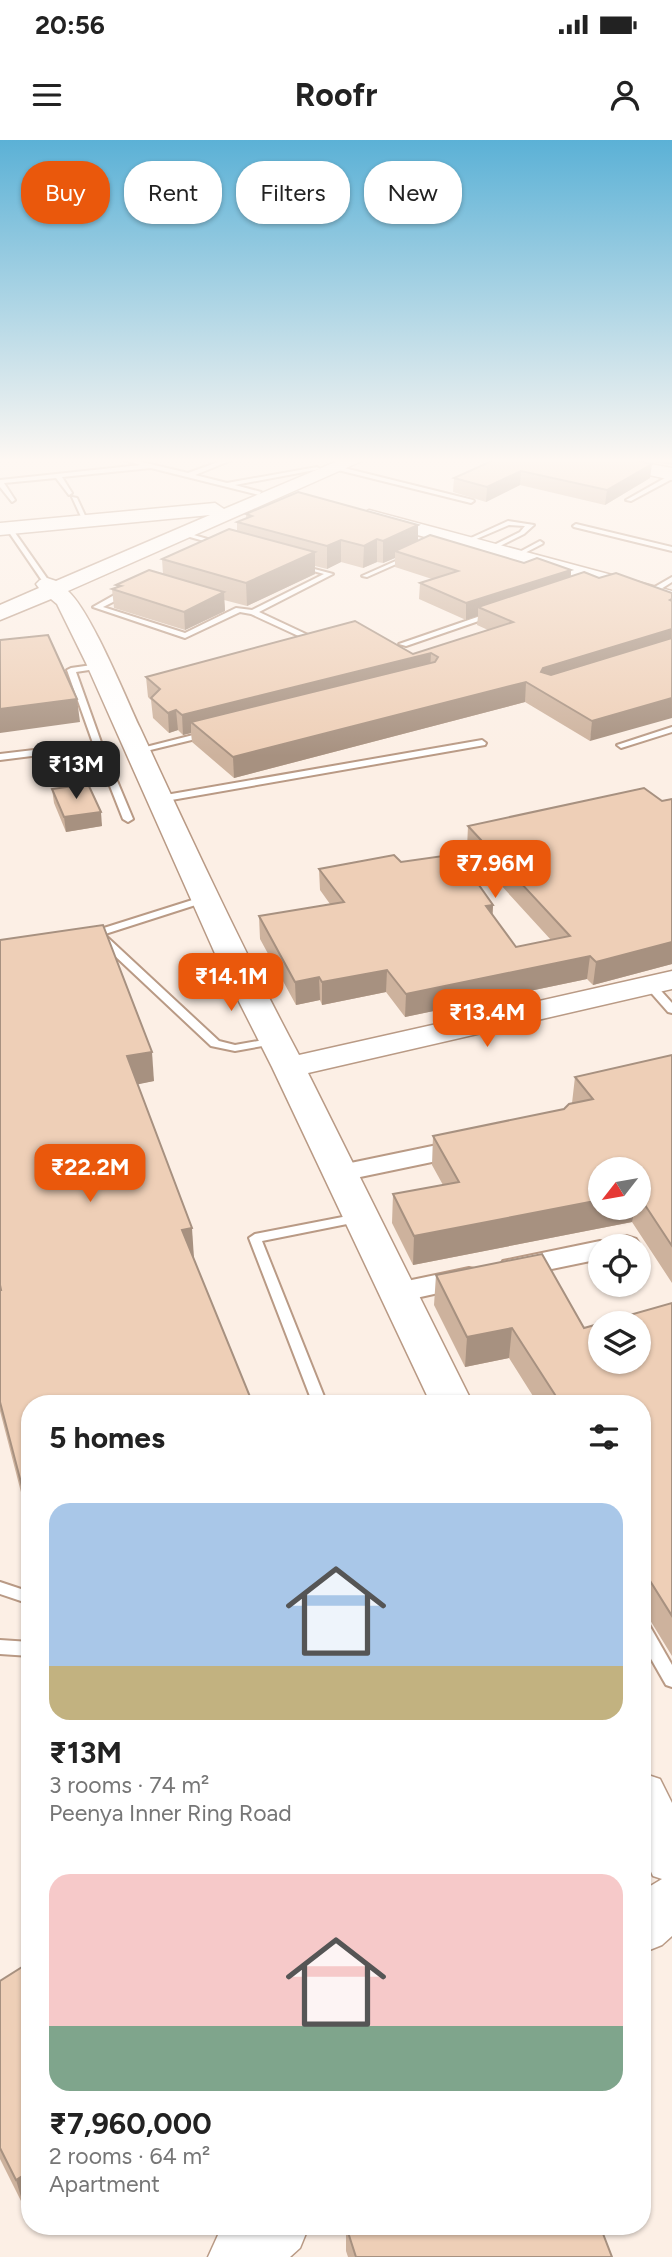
<!DOCTYPE html>
<meta charset="utf-8">
<style>
body{margin:0;font-family:Figtree,sans-serif;background:#f6f6f6;color:#222;height:100vh;display:flex;flex-direction:column;font-size:26px;white-space:nowrap}
*{box-sizing:border-box;margin:0}
p{font-size:23px;color:#767676}
.icon{flex:none;width:38px;height:38px;fill:none;stroke:currentColor;stroke-width:2;stroke-linecap:round;stroke-linejoin:round}
.map{position:relative;flex:1;overflow:hidden}
.panel{position:absolute;left:21px;top:1255px;width:630px;height:840px;display:flex;flex-direction:column;background:#fff;border-radius:28px;box-shadow:0 2px 5px #0004}
.panel>*{flex:none}
.banner{position:absolute;left:21px;top:21px;width:630px;height:63px;display:flex;gap:14px}
.needle{width:46px;rotate:239deg}
.controls{position:absolute;left:588px;top:1017px;display:grid;gap:14px}
.controls a{display:grid;place-items:center;width:63px;height:63px;border-radius:50%;background:#fff;box-shadow:0 2px 5px #0004;font-size:35px}
.price{position:absolute;translate:-50% -60px;padding:0 16px;border-radius:14px;background:#ea580c;color:#fff;font-size:23px;line-height:46px;filter:drop-shadow(0 2px 4px #0008)}
.price::after{content:'';position:absolute;left:50%;top:42px;width:21px;height:16px;margin-left:-10px;background:inherit;clip-path:polygon(0 0,100% 0,50% 100%)}
.price.selected{background:#222;color:#fff}
ul{padding:0;list-style:none}
li{display:grid;align-content:center;gap:14px;height:371px;padding:0 28px}
li span{display:grid;place-items:center;height:217px;border-radius:21px;color:#555}
li>.icon{margin-inline-start:auto}
span .icon{width:126px;height:126px;fill:#fffc;stroke-width:1}
li b{font-size:30px}
h2{display:flex;justify-content:space-between;align-items:center;height:84px;padding:0 28px;font-size:30px}
.tag{padding:0 24px;border-radius:28px;background:#fff;box-shadow:0 2px 5px #0004;font-size:24px;line-height:63px}
.tag.selected{background:#ea580c;color:#fff}
.status{display:flex;justify-content:space-between;align-items:center;height:49px;padding:0 35px;background:#fff;direction:ltr}
.status svg{height:19px;fill:currentColor}
header{display:flex;justify-content:space-between;align-items:center;height:91px;padding:0 28px;background:#fff;font-size:32px;font-weight:700}
.map>svg:first-child{display:block}
</style>
<div class="status"><b>20:56</b><svg viewBox="0 0 49 12"><path d="M0 12V9h3v3zM5 12V6h3v6zM10 12V3h3v9zM15 12V0h3v12zM26 1h20v11H26zM47 4h2v5h-2z"/></svg></div>
<header><svg class="icon" aria-label="menu" viewBox="0 0 24 24"><path d="M4 6h16M4 12h16M4 18h16"/></svg>Roofr<svg class="icon" aria-label="person" viewBox="0 0 24 24"><circle cx="12" cy="8" r="4"/><path d="M4 21q1-7 8-7t8 7"/></svg></header>
<div class="map">
<svg width="672" height="2117" viewBox="0 0 672 2117">
<rect width="100%" height="100%" fill="#fcefe5"/>
<g fill="none" stroke-linecap="round" stroke-linejoin="round">
<defs>
<g id="lane">
<polygon points="124,320 133,320 188,333 224,320 232,320 195,335 227,343 317,327 320,329 235,345 261,352 259,355 151,328 62,337 72,353 69,355 56,338 4,343 15,360 12,362 0,347 0,340 141,325"/>
<polygon points="336,326 473,360 474,361 471,363 334,329"/>
<polygon points="672,334 672,339 631,361 626,360"/>
<polygon points="72,357 77,358 88,382 83,381"/>
<polygon points="508,381 534,385 524,394 490,411 487,409 488,408 520,392 525,386 509,385 467,403 462,402"/>
<polygon points="576,384 672,407 672,411 574,387 573,386"/>
<polygon points="7,387 11,387 51,444 49,445 45,445 6,388"/>
<polygon points="183,393 187,393 221,403 218,405 183,395"/>
<polygon points="540,401 543,403 542,404 517,417 512,416"/>
<polygon points="407,416 412,417 367,437 362,436"/>
<polygon points="299,425 333,434 259,472 308,495 309,497 305,499 251,474 240,472 185,498 93,467 125,449 131,449 131,453 103,467 185,493 236,468 252,470 324,434 299,427"/>
<polygon points="672,437 672,442 653,454 646,452"/>
<polygon points="489,473 496,475 406,506 399,504"/>
<polygon points="99,524 103,526 102,528 76,532 102,605 133,679 128,682 123,679 95,608 0,620 0,614 93,603 67,530 71,528"/>
<polygon points="672,587 672,592 621,608 617,605"/>
<polygon points="205,592 209,594 208,596 138,613 134,610"/>
<polygon points="482,600 486,603 485,605 160,662 156,659 160,656"/>
<polygon points="205,756 208,757 208,761 102,795 106,796 219,901 235,905 275,898 279,899 280,901 279,903 235,911 211,906 98,800 98,796 92,798 87,795 88,793"/>
<polygon points="650,842 654,843 672,863 672,873 668,872 646,847 645,845"/>
<polygon points="358,1074 364,1078 362,1081 262,1101 327,1264 313,1264 249,1098 255,1094"/>
<polygon points="0,1442 30,1452 30,1464 0,1454"/>
<polygon points="642,1481 648,1483 672,1525 672,1547 666,1545 642,1503"/>
<polygon points="0,1500 30,1502 30,1516 0,1514"/>
</g>
<g id="street">
<polygon points="466,999 475,1001 479,1007 475,1013 341,1041 332,1039 328,1033 332,1027 341,1025"/>
<polygon points="626,1096 636,1099 640,1105 639,1106 600,1106 600,1119 513,1137 503,1135 499,1128 503,1121 513,1119 600,1101 609,1103 611,1100"/>
<polygon points="469,1128 479,1130 483,1137 479,1144 398,1162 388,1159 384,1152 388,1145"/>
</g>
<g id="secondary">
<path d="M340,320H364L68,451C91,472 125,556 140,588C191,698 242,808 299,915L672,831V849L308,933L473,1264H431L272,927L217,818L86,523L57,464L51,459L0,480V465L39,448L36,444L40,440L47,438L56,441L210,375L0,395V383L215,363L224,369Z"/>
<polygon points="596,320 629,320 672,328 672,340 599,324"/>
<polygon points="369,370 672,451 672,464 362,380 359,376"/>
<polygon points="642,1633 660,1639 672,1663 672,1796 662,1805 642,1813 642,1751 662,1739 653,1736 642,1712"/>
<polygon points="228,2086 309,2086 300,2108 290,2117 208,2117 218,2095"/>
</g>
</defs>
<use href="#lane" stroke="#b99a85" stroke-width="4"/>
<use href="#street" stroke="#b99a85" stroke-width="4"/>
<use href="#secondary" stroke="#b99a85" stroke-width="3"/>
<use href="#lane" fill="#fff" fill-rule="evenodd"/>
<use href="#street" fill="#fff" fill-rule="evenodd"/>
<use href="#secondary" fill="#fff" fill-rule="evenodd"/>
</g>
<g fill="#cdb29d" fill-rule="evenodd">
<polygon points="494,320 650,338 605,365 520,345 486,362 453,352 454,338"/>
<polygon points="641,320 672,320 672,325"/>
<polygon points="246,374 418,401 524,423 571,430 571,437 599,438 616,433 590,601 525,562 234,638 192,602 191,593 183,595 178,590 169,593 153,578 151,560 148,557 146,537 413,514 488,490 477,485 478,476 466,480 419,459 420,443 432,439 395,427 395,418 383,423 377,422 363,428 341,422 327,429 315,426 315,434 247,466 224,460 225,471 185,490 114,468 112,449 117,448 116,445 163,434 162,419 237,391 237,382 246,378"/>
<polygon points="52,649 102,686 66,692 54,663"/>
<polygon points="672,659 672,824 593,845 587,839 405,877 386,852 322,865 320,860 296,865 260,799 259,776 330,764 320,750 319,729 401,722 493,765 492,775 516,807 551,800 467,708 468,686"/>
<polygon points="0,800 154,941 137,944 194,1118 30,1264 30,1387 0,1271"/>
<path d="M672,915V1143L632,1082L413,1125L392,1083L393,1054L443,1045L432,1025L433,996L564,969L572,963L575,937ZM639,1029V1068H600Z"/>
<polygon points="436,1135 584,1188 672,1163 672,1516 642,1467 642,1264 538,1264 509,1218 465,1227 434,1165"/>
<polygon points="30,1822 30,2063 24,2067 0,2019 0,1841"/>
<polygon points="346,2086 612,2117 348,2117 346,2111"/>
</g>
<g fill="#a79180">
<polygon points="652,324 650,338 605,365 607,350"/>
<polygon points="521,331 520,345 486,362 487,347"/>
<polygon points="418,385 418,407 395,411 395,418 383,423 383,401"/>
<polygon points="377,399 377,422 363,428 364,406"/>
<polygon points="341,400 341,422 327,429 327,406"/>
<polygon points="315,412 315,434 247,466 246,443"/>
<polygon points="571,430 570,446 478,467 478,476 466,480 466,463"/>
<polygon points="224,452 225,471 185,490 184,472"/>
<polygon points="672,489 672,501 541,547 540,551 541,532 543,528"/>
<polygon points="431,513 430,532 191,582 191,593 183,595 182,575"/>
<polygon points="526,542 525,562 234,638 233,617"/>
<polygon points="672,558 672,578 590,601 592,581"/>
<polygon points="77,559 80,582 0,593 0,569"/>
<polygon points="176,570 178,590 169,593 168,573"/>
<polygon points="101,672 102,686 66,692 64,677"/>
<polygon points="493,765 492,787 486,766"/>
<polygon points="672,802 672,824 593,845 596,822"/>
<polygon points="590,816 587,839 405,877 406,854"/>
<polygon points="387,830 386,852 322,865 322,842"/>
<polygon points="319,837 320,860 296,865 295,842"/>
<polygon points="152,912 154,941 130,946 127,916"/>
<polygon points="600,1060 600,1068 635,1068 632,1082 413,1125 414,1096"/>
<polygon points="192,1088 194,1118 184,1120 182,1090"/>
<polygon points="512,1188 509,1218 465,1227 467,1197"/>
<polygon points="30,2031 30,2063 24,2067 16,2040"/>
</g>
<g fill="#eecfb7" stroke="#a79180" stroke-width="2" fill-rule="evenodd">
<polygon points="494,320 634,320 652,324 607,350 521,331 487,347 454,338"/>
<polygon points="298,352 418,385 383,401 377,399 364,406 341,400 327,406 237,382 252,376 246,374"/>
<polygon points="229,389 315,412 246,443 162,419"/>
<polygon points="430,395 524,423 537,418 571,430 466,463 420,443 458,431 395,411"/>
<polygon points="149,430 224,452 184,472 112,449 121,446 116,445"/>
<polygon points="584,432 599,438 616,433 672,453 672,459 670,460 672,461 672,489 543,528 541,532 551,535 672,498 672,558 592,581 526,542 233,617 191,582 435,522 438,517 431,513 182,575 176,570 168,573 151,558 160,549 146,537 355,481 413,514 513,482 478,467"/>
<polygon points="48,495 77,559 0,569 0,500"/>
<polygon points="88,644 101,672 64,677 52,649"/>
<polygon points="644,648 662,661 672,659 672,802 596,822 590,816 406,854 387,830 322,842 319,837 295,842 259,776 344,762 319,729 394,715 401,722 457,714 493,765 486,766 516,807 570,796 468,686"/>
<polygon points="103,785 152,912 127,916 192,1088 182,1090 253,1264 30,1264 30,1377 0,1262 0,1150 1,1150 0,1145 0,800"/>
<polygon points="672,915 672,1106 639,1056 639,1029 600,1029 600,1060 414,1096 393,1054 459,1042 433,996 564,969 569,964 593,959 575,937"/>
<path d="M542,1114L584,1188L672,1163V1476L642,1428V1264H561L512,1188L467,1197L436,1135ZM600,1183H639V1222H600Z"/>
<polygon points="30,1822 30,2031 16,2040 0,2008 0,1841"/>
<polygon points="346,2086 600,2086 612,2117 356,2117"/>
</g>
<linearGradient id="sky" x2="0" y2="1"><stop stop-color="#5bb1d6"/><stop offset="0.52" stop-color="#fef8f3"/><stop offset="1" stop-color="#fef8f3" stop-opacity="0"/></linearGradient>
<rect width="672" height="616" fill="url(#sky)"/>
</svg>
<div class="controls">
<a><svg class="needle" viewBox="-14 -14 28 28"><path d="M0-13l5 13h-10z" fill="#e53935"/><path d="M0 13l5-13h-10z" fill="#767676"/></svg></a>
<a><svg class="icon" aria-label="locate" viewBox="0 0 24 24"><circle cx="12" cy="12" r="6"/><path d="M12 2v4M12 18v4M2 12h4M18 12h4"/></svg></a>
<a><svg class="icon" aria-label="layers" viewBox="0 0 24 24"><path d="M12 4l9 5-9 5-9-5zM3 14l9 5 9-5"/></svg></a>
</div>
<b class="price selected" style="left:76px;top:661px">₹13M</b>
<b class="price" style="left:495px;top:760px">₹7.96M</b>
<b class="price" style="left:231px;top:873px">₹14.1M</b>
<b class="price" style="left:487px;top:909px">₹13.4M</b>
<b class="price" style="left:90px;top:1064px">₹22.2M</b>
<div class="banner">
<a class="tag selected">Buy</a>
<a class="tag">Rent</a>
<a class="tag">Filters</a>
<a class="tag">New</a>
</div>
<section class="panel">
<h2>5 homes<svg class="icon" aria-label="filters" viewBox="0 0 24 24"><path d="M4 7h16M4 17h16"/><circle cx="9" cy="7" r="2"/><circle cx="15" cy="17" r="2"/></svg></h2>
<ul>
<li><span style="background:linear-gradient(#a9c7e8 75%,#c2b280 0)"><svg class="icon" aria-label="home" viewBox="0 0 24 24"><path d="M3 11l9-7 9 7M6 9v11h12V9"/></svg></span><div><b>₹13M</b><p>3 rooms · 74 m²</p><p>Peenya Inner Ring Road</p></div></li>
<li><span style="background:linear-gradient(#f6c9c9 70%,#7fa58c 0)"><svg class="icon" aria-label="home" viewBox="0 0 24 24"><path d="M3 11l9-7 9 7M6 9v11h12V9"/></svg></span><div><b>₹7,960,000</b><p>2 rooms · 64 m²</p><p>Apartment</p></div></li>
</ul>
</section>
</div>
